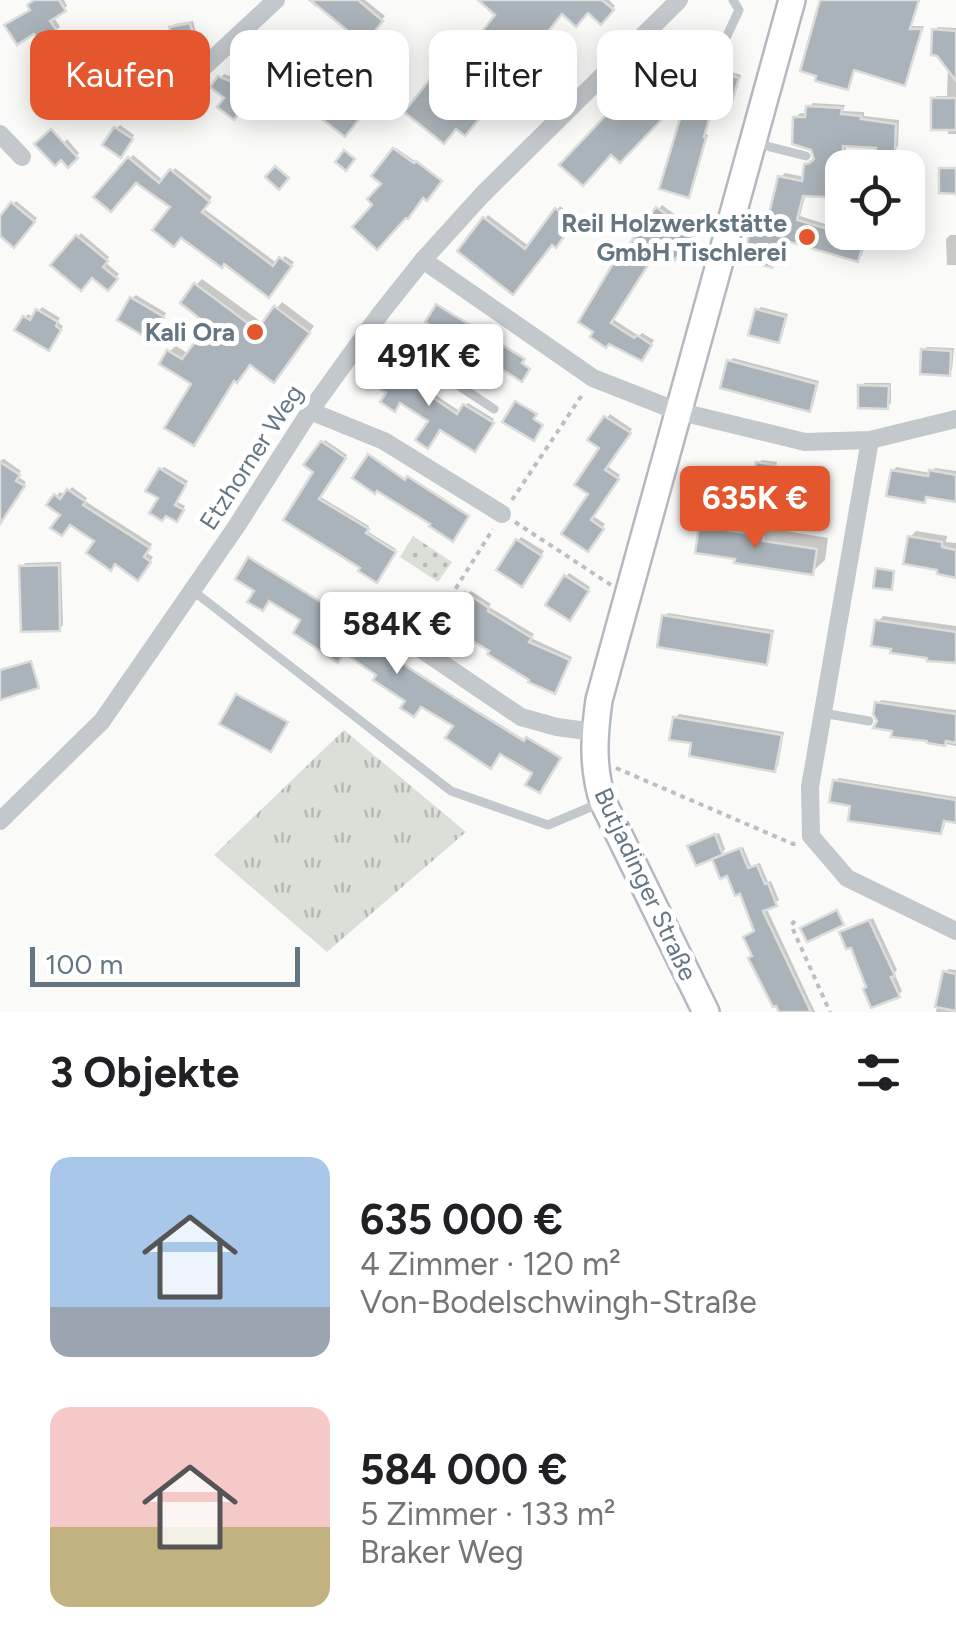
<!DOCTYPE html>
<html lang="de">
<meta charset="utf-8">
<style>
body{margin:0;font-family:Figtree,sans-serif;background:#f2f2f2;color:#202124;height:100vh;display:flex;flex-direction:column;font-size:38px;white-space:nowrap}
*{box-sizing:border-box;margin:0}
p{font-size:32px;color:#757577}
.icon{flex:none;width:55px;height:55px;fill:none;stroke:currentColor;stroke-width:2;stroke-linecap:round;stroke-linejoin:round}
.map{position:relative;height:1012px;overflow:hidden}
.side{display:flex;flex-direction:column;background:#fff;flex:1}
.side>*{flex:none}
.hud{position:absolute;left:30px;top:30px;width:898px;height:90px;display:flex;gap:20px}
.buttons{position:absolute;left:825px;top:150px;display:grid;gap:20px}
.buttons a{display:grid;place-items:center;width:100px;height:100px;border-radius:20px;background:#fff;box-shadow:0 5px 25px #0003;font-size:50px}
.scale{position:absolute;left:30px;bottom:25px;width:270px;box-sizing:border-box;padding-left:10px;border:5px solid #657683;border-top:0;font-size:28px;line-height:35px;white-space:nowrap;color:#657683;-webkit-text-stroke:8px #fff;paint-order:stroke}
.price{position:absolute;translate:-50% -85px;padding:0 22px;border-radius:10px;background:#fff;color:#222;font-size:32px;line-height:65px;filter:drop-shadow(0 2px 5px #0008)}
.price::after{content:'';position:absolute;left:50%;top:60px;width:30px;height:22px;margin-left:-15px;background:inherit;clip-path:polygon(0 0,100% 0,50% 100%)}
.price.active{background:#e4572e;color:#fff}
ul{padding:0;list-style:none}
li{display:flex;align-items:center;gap:30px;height:250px;padding:0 50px}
li span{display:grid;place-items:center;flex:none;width:280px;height:200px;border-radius:20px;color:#555}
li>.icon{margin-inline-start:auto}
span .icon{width:120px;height:120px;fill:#fffc;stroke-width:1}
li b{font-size:42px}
h2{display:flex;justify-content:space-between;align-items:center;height:120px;padding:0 50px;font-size:42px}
.chip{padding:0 35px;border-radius:20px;background:#fff;box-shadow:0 5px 25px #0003;font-size:35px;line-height:90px}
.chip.active{background:#e4572e;color:#fff}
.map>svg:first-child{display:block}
</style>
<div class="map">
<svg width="956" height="1012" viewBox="0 0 956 1012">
<defs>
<pattern id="grass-tufts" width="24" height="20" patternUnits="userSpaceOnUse" patternTransform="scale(2.5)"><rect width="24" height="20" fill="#dadfd7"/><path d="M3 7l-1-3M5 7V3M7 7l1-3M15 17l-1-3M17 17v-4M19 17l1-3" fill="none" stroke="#b4b9b4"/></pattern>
<pattern id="park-dots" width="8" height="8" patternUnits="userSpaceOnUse" patternTransform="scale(2.5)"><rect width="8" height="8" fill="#dadfd7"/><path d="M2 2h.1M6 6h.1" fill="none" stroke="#b4b9b4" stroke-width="1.8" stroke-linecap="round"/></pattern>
</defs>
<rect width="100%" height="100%" fill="#fafaf8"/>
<polygon fill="url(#grass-tufts)" points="344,730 466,832 327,952 214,855"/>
<polygon fill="url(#park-dots)" points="413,536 452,562 438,582 400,557"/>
<g fill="#0003">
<polygon points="36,0 64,0 67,6 53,16 60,27 56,30 32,9"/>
<polygon points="308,0 365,0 385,16 364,41 319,4 316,7"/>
<polygon points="482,0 609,0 615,6 601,21 588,10 562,11 542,36 556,47 543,63 536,57 456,126 408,111 443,68 468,87 496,52 498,15"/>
<polygon points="824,0 920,0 911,26 924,26 907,79 904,83 855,68 851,84 847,87"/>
<polygon points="193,21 196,32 193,35 183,37 188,44 183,49 188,57 184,61 154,43 174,34 172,28 175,24"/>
<polygon points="938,27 956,28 956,134 948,134 948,128 934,99 937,96 947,96 948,67 934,30"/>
<polygon points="296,49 325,63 322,69 368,104 348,130 331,103 293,53"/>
<polygon points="681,62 689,68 692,66 702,75 720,80 725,70 741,75 734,98 730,102 715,98 706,134 708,135 692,191 688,195 693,83 611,152 563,165 629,94 645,108 669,81 666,78"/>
<polygon points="250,64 269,78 255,96 262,101 255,110 228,98 213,87 224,74 237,79"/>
<polygon points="813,103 845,105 843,111 864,112 864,116 899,120 898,146 894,150 878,145 846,143 845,168 842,168 842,199 839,198 839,196 806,193 800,216 841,229 842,224 842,232 868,232 862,255 857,259 792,240 787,248 779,246 775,261 771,265 756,220 760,216 771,219 780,178 785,173 805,177 806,165 810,160 816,160 796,118 800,113 808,114 808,108"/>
<polygon points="120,125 134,135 124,151 116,129"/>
<polygon points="67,139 79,153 68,164 56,152"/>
<polygon points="396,148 441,179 427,197 385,183 375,176"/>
<polygon points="133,155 164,181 175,168 212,197 203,208 278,264 285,256 294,262 272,291 225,261 173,207 136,180 97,196"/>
<polygon points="16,201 37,218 14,245 0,233 0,220"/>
<polygon points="662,205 695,229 678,253 659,245 613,319 639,336 642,333 654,340 645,354 596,331 581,322 622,254 625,250 627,252"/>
<polygon points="560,206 576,218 559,241 552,242 516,288 460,250 488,215 530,247"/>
<polygon points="81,233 109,257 105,262 119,274 108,287 92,275 54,265"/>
<polygon points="950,235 956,235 956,265 947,265 946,239"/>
<polygon points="202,279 264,324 282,302 314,326 280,373 251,363 235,379 200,437 194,443 194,383 169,352 176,346 189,354 212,324 196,285"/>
<polygon points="136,295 166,313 153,333 132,298"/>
<polygon points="439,305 524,357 521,362 529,367 521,379 428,321"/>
<polygon points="42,307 60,318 57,322 63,326 52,344 25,318 28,314 34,318"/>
<polygon points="761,307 788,314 782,337 778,340 758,310"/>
<polygon points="927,347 954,348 952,370 949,374 924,350"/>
<polygon points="384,357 403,369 401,372 461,412 468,403 494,419 478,446 431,420 389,392 381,360"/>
<polygon points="733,358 819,381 813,406 810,409 730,362"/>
<polygon points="864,383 891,383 891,403 887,406 861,387"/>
<polygon points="610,414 632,429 607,466 620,475 593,516 605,524 588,549 591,493 602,448 591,440"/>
<polygon points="325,440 347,455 319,496 369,526 367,531 396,549 378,577 286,519 316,471 307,465"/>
<polygon points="371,455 407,480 410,477 468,514 452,539 434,523 355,478"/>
<polygon points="4,459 21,471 17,476 26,482 0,522 0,461"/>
<polygon points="762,460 777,462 776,466 808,471 811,468 826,471 822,497 818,501 758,463"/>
<polygon points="164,467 188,481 176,501 185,506 180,516 161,497 161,470"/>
<polygon points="896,467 931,473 935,468 956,471 956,499 927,497 924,500 893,471"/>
<polygon points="72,487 87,498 85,501 152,544 146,552 153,557 141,574 50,505 60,492 65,496"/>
<polygon points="714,515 754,521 775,525 774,529 828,538 825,560 812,572 738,557 701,527"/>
<polygon points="916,531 947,536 946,542 956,543 956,575 910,537"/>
<polygon points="521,537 544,551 525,580 518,541"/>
<polygon points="251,558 328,606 326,607 349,622 346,626 473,708 527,741 529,738 560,756 539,790 536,772 421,704 304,620 258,590"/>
<polygon points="61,562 63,625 59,629 22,567 25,563"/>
<polygon points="569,573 590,587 573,614 566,577"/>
<polygon points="471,591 491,604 489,607 534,634 531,638 572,657 555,691 467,594"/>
<polygon points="668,613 774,630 769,659 766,662 665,616"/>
<polygon points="883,616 956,626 956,664 930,659 878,622"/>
<polygon points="881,700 956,710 956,746 930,741 895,729 878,703"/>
<polygon points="679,714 784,732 778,766 775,770 694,741 675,718"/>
<polygon points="839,778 956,797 956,820 946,818 944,828 941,831 853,804 835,782"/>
<polygon points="719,833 725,849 722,853 690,846"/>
<polygon points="743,847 751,866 760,863 768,882 771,881 779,900 766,907 815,1012 778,1012 751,959 755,955 757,930 741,891 719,856"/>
<polygon points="873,918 897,970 894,973 902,991 898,995 869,986 852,945 842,932"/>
<polygon points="949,969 956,970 956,1012 936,1012 945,972"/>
</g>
<g fill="#aab3b9" stroke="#dcdcda" stroke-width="2.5">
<polygon points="34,0 59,0 66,11 50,21 58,32 40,43 34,34 17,45 4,25 30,10 27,5"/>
<polygon points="310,0 358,0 383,21 364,44"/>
<polygon points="478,0 602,0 614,10 601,25 588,13 576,27 562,14 541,40 555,51 543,66 536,60 509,93 504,89 465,136 456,129 444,144 404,112 438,69 463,89 493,53 476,39 495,15"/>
<polygon points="820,0 919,0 910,29 922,29 905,86 854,70 848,90 815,81 816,76 800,71"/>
<polygon points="190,23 194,38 180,41 186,49 181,53 186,63 162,75 148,46 171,35 169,27"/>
<polygon points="932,29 956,31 956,81 937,56 931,55"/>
<polygon points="291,51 323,67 320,73 367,109 345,137 318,116 328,103 278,79"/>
<polygon points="676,63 684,70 687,67 698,78 716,83 719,72 739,78 731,105 714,100 704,137 706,138 689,198 659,189 688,92 620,163 611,155 583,186 559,165 624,96 640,110 665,81 662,78"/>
<polygon points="244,66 267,83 254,100 260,105 251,117 242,109 234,120 217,107 224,98 210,87 218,76 232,82"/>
<rect x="931" y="98" width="25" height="32"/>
<polygon points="806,106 842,108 841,114 861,116 861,119 896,124 895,153 875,152 876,148 843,146 842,198 803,196 797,220 838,232 867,232 858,262 790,242 788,251 777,248 772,268 742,259 754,218 767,222 778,176 802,181 804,164 809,163 814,159 811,150 792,144 793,117 805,117"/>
<polygon points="114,127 133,139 121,158 102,145"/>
<polygon points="51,129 78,158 68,168 61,160 55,166 34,144"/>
<polygon points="393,148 414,163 416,161 442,181 427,201 423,198 408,219 406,218 377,250 352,227 372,205 367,199 381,184 371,176"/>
<polygon points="344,150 355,159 346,171 335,162"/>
<polygon points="128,157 159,183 170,169 210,202 202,212 273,266 279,257 292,266 269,298 224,264 222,268 181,238 174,247 152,230 170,207 136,183 111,212 93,197"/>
<polygon points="275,166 289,178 279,190 265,177"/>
<polygon points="939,168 956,168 956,194 939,193"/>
<polygon points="11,202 35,222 14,248 0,236 0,216"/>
<polygon points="656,207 694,234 675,260 659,248 611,323 634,338 637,335 652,345 642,361 609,344 606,348 590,337 593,332 578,322 620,252 622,254"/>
<polygon points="555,208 574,222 556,248 552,245 513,295 457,251 483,217 525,249"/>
<polygon points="76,235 108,261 103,267 118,279 108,291 92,278 81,291 50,265"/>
<polygon points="194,283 257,330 274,306 310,333 274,383 250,365 237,383 234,381 194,446 164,428 191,384 159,364 167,350 182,359 208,325 180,303"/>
<polygon points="130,297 164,317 150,340 117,320"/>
<polygon points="436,304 525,359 522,363 530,369 522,382 425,322"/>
<polygon points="36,309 58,322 56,326 61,330 49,351 14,330 23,316 30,320"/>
<polygon points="755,309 786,317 779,343 748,335"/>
<polygon points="921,349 951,351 950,376 920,374"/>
<polygon points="379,358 403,373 401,376 457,414 463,404 494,423 475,452 440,430 428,449 415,440 428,421 400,403 395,412 380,402 386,393 365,380"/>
<polygon points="727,360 817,384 810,412 720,388"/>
<polygon points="858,385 889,386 888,409 858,408"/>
<polygon points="515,401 537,414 534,419 543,425 534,441 502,422"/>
<polygon points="604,416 631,433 605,470 619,479 591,520 604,529 588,552 561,534 588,494 574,485 599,448 587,440"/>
<polygon points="321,441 346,458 319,499 369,529 366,533 396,552 377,583 358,571 360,568 283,520 313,472 303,465"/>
<polygon points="368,454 405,480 407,476 469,516 453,542 429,526 430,524 377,491 375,494 352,478"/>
<polygon points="0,462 20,475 16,481 25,486 0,524"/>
<polygon points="756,462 775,465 774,469 805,474 805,470 824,473 819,504 768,498 768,495 751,492"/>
<polygon points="159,468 186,485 175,505 184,510 177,522 166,516 162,521 149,513 158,498 145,491"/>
<polygon points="891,470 928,476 929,470 956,475 956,502 926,497 925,503 886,496"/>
<polygon points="67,489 86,502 83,505 150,548 144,557 151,562 138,581 115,564 111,571 86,553 94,541 70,525 62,536 50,528 60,515 46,505 54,494 60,499"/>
<polygon points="699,526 740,532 764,537 763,541 817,549 813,575 734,563 735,559 695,553"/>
<polygon points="908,536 942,542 942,547 956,550 956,578 937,574 937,570 903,564"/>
<polygon points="516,539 542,556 522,587 496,570"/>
<polygon points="248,557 329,607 327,609 350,624 347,628 471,708 524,741 526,737 561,758 540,793 525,785 532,773 500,754 491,769 445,738 453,726 421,707 414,717 400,708 405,701 373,680 376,675 344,653 338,663 293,633 300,620 269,601 263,611 247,602 254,591 235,579"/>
<polygon points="59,565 60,631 21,632 19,566"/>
<polygon points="876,568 894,571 892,590 873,588"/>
<polygon points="564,575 589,591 570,621 545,605"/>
<polygon points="465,592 489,608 488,611 532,638 529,642 570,660 555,694 528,682 529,680 487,654 489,651 445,624"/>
<polygon points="662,615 772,633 767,665 657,647"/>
<polygon points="875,620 956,632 956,663 927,661 927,658 890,653 891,649 871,646"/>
<polygon points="31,661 39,688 0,700 0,670"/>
<polygon points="236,694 288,722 271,752 219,724"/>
<polygon points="875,702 956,714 956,743 946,741 945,746 927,743 927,741 891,737 892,731 873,728 877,721 873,714"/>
<polygon points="673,717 782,735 775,772 689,756 691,743 669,740"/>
<polygon points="833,780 956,800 956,823 944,821 941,834 848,821 850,806 829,802"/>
<polygon points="715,834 723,855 696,866 687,846"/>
<polygon points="740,848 748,868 757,865 765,884 768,883 777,906 763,911 811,1012 779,1012 776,1006 773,1007 748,958 752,956 743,937 754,931 740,894 735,896 727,876 720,879 712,859"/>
<polygon points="837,910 844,925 807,942 800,928"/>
<polygon points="869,920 895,976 891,977 900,997 871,1008 863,989 866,987 851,948 846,949 839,932"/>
<polygon points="943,971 956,974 956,1011 935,1007"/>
</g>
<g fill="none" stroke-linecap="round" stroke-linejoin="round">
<defs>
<path id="secondary" d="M706,1012L603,802C592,767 594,736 599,700L792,0"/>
</defs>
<use href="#secondary" stroke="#b3babf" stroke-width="30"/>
<g stroke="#bbbfc2" stroke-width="4" stroke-dasharray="5 5" stroke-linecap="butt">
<polyline points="512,500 584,392"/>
<polyline points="515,522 611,585"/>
<polyline points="429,631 493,529"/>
<polyline points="616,768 793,844 796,843"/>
<polyline points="795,921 791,925 830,1012"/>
</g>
<g stroke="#c3c8cc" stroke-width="9">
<polyline points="640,39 706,64 717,57 739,10 733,0"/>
<polyline points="755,143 806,156"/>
<polyline points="370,327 494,409"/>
<polyline points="192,590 451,791 548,825 600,803"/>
<polyline points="822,713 869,721"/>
</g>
<g stroke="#c3c8cc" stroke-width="18">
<polyline points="163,105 276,0"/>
<polyline points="0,134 22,157"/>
<polyline points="423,260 593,378 677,411 805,442 870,440 956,419"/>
<polyline points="310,411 384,441 502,514"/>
<polyline points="870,440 810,787 811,836 847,878 956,931"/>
<polyline points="406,626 418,647 521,717 557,727 594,732"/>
<polyline points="0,821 102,721 236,527 310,411 380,314 423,260 482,195 679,0"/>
</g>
<use href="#secondary" stroke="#fff" stroke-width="25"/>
</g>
<g fill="#e4572e" stroke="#fff" stroke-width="4">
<circle cx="807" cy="237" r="10"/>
<circle cx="255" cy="332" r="10"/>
</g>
<g text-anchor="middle" stroke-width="10" stroke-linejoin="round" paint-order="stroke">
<g font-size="25" font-weight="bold" fill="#657683" stroke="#fff" text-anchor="end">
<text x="787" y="232">Reil Holzwerkstätte<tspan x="787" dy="29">GmbH Tischlerei</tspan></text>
<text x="235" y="341">Kali Ora</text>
</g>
<g font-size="25" fill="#657683" stroke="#fff">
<text transform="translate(251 457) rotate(-57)" y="9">Etzhorner Weg</text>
<text transform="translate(646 884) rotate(65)" y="9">Butjadinger Straße</text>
</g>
</g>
</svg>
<div class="buttons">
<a><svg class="icon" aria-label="locate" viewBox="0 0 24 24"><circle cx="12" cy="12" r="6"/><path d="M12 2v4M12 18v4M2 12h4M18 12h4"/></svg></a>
</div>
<div class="scale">100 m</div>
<b class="price" style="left:429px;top:409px">491K €</b>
<b class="price active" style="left:755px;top:551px">635K €</b>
<b class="price" style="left:397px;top:677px">584K €</b>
<div class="hud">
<a class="chip active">Kaufen</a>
<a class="chip">Mieten</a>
<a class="chip">Filter</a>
<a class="chip">Neu</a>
</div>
</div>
<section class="side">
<h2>3 Objekte<svg class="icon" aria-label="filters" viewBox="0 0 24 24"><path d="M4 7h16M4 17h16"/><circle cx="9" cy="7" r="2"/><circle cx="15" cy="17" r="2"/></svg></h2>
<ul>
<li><span style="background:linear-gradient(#a9c7e8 75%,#9aa5b1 0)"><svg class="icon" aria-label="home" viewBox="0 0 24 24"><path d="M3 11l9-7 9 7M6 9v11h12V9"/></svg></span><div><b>635 000 €</b><p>4 Zimmer · 120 m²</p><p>Von-Bodelschwingh-Straße</p></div></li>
<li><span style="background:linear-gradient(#f6c9c9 60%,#c2b280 0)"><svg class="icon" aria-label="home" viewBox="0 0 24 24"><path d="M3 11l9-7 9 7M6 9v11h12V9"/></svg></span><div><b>584 000 €</b><p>5 Zimmer · 133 m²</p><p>Braker Weg</p></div></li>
</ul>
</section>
